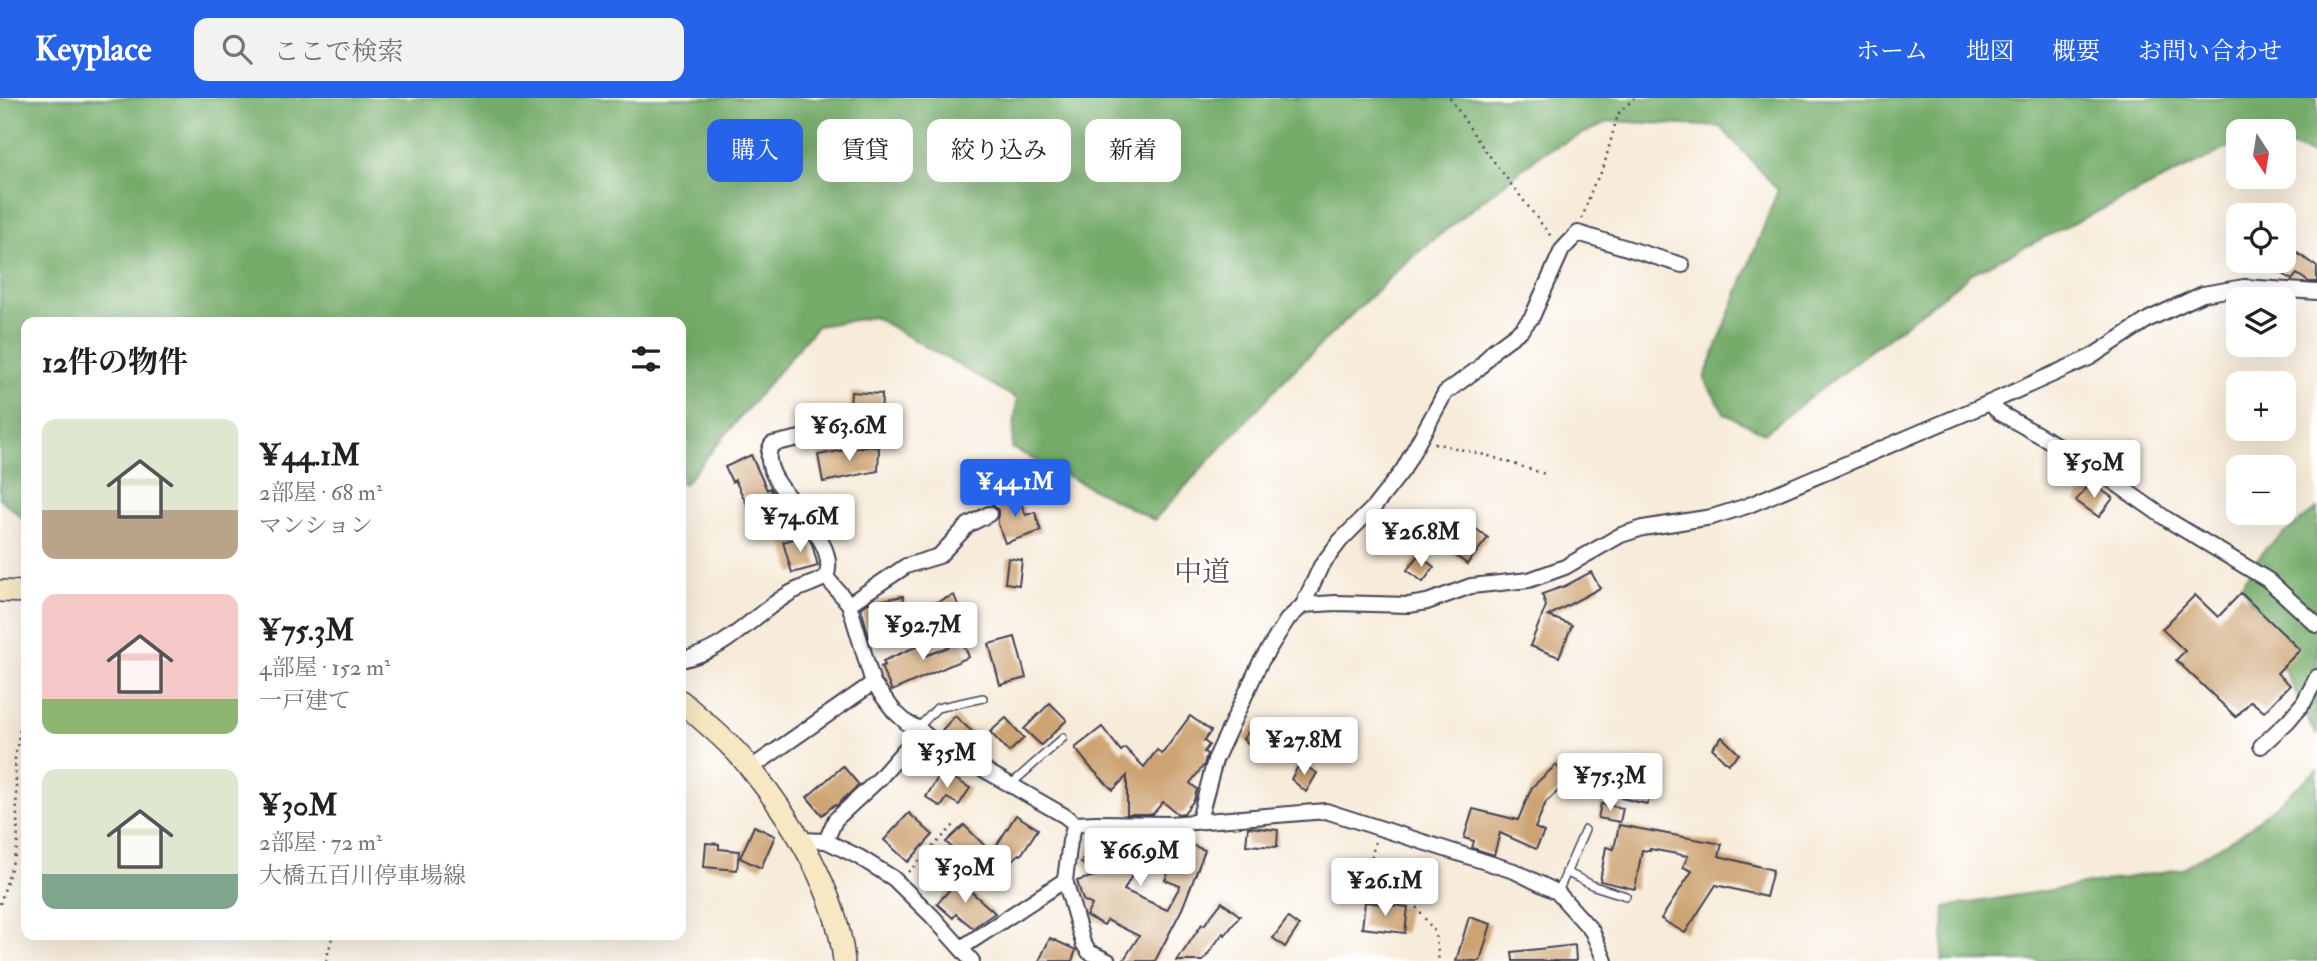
<!DOCTYPE html>
<html lang="ja">
<meta charset="utf-8">
<style>
body{margin:0;font-family:"IM FELL Double Pica","Noto Serif JP",serif;background:#f2f2f2;color:#222;height:100vh;display:flex;flex-direction:column;font-size:26px;white-space:nowrap}
*{box-sizing:border-box;margin:0}
p{font-size:23px;color:#767676}
.icon{flex:none;width:38px;height:38px;fill:none;stroke:currentColor;stroke-width:2;stroke-linecap:round;stroke-linejoin:round}
.map{position:relative;flex:1;overflow:hidden}
.sheet{position:absolute;left:21px;top:219px;width:665px;height:623px;display:flex;flex-direction:column;background:#fff;border-radius:14px;box-shadow:0 7px 28px #0002}
.sheet>*{flex:none}
.hud{position:absolute;left:707px;top:21px;width:665px;height:63px;display:flex;gap:14px}
.needle{width:46px;rotate:168deg}
.controls{position:absolute;left:2226px;top:21px;display:grid;gap:14px}
.controls a{display:grid;place-items:center;width:70px;height:70px;border-radius:14px;background:#fff;box-shadow:0 7px 28px #0002;font-size:35px}
.price{position:absolute;translate:-50% -60px;padding:0 16px;border-radius:7px;background:#fff;color:#222;font-size:23px;line-height:46px;filter:drop-shadow(0 2px 4px #0008)}
.price::after{content:'';position:absolute;left:50%;top:42px;width:21px;height:16px;margin-left:-10px;background:inherit;clip-path:polygon(0 0,100% 0,50% 100%)}
.price.selected{background:#2563eb;color:#fff}
ul{padding:0;list-style:none}
li{display:flex;align-items:center;gap:21px;height:175px;padding:0 21px}
li span{display:grid;place-items:center;flex:none;width:196px;height:140px;border-radius:14px;color:#555}
li>.icon{margin-inline-start:auto}
span .icon{width:84px;height:84px;fill:#fffc;stroke-width:1}
li b{font-size:30px}
h2{display:flex;justify-content:space-between;align-items:center;height:84px;padding:0 21px;font-size:30px}
.tag{padding:0 24px;border-radius:14px;background:#fff;box-shadow:0 7px 28px #0002;font-size:24px;line-height:63px}
.tag.selected{background:#2563eb;color:#fff}
header{display:flex;align-items:center;gap:42px;box-sizing:border-box;height:98px;padding:0 35px;background:#2563eb;color:#fff}
header strong{font-size:33px}
nav{display:flex;gap:38px;margin-inline-start:auto;font-size:24px}
.search{width:490px;height:63px;background:#f2f2f2;display:flex;align-items:center;gap:18px;box-sizing:border-box;padding:0 24px;border-radius:14px;color:#767676;font-size:26px}
.map>svg:first-child{display:block}
</style>
<header>
<strong>Keyplace</strong>
<div class="search"><svg class="icon" aria-label="search" viewBox="0 0 24 24"><circle cx="10" cy="10" r="6"/><path d="M15 15l6 6"/></svg>ここで検索</div>
<nav><a>ホーム</a><a>地図</a><a>概要</a><a>お問い合わせ</a></nav>
</header>
<div class="map">
<svg width="2317" height="863" viewBox="0 0 2317 863">
<rect width="100%" height="100%" fill="#fff"/>
<filter id="ink" filterUnits="userSpaceOnUse"><feTurbulence type="fractalNoise" baseFrequency=".0143" numOctaves="2"/><feDisplacementMap in="SourceGraphic" scale="14" xChannelSelector="R" yChannelSelector="G"/><feConvolveMatrix kernelMatrix="1 2 1 2 8 2 1 2 1" color-interpolation-filters="sRGB"/></filter>
<filter id="wash" filterUnits="userSpaceOnUse"><feTurbulence type="fractalNoise" baseFrequency=".00686" numOctaves="4" result="noise"/><feDisplacementMap in="SourceGraphic" scale="28" xChannelSelector="R" yChannelSelector="G"/><feGaussianBlur stdDeviation="1.57" result="paint"/><feColorMatrix in="noise" values="0 0 0 0 0 0 0 0 0 0 0 0 0 0 0 0 0 1.4 0 .05"/><feComposite in="paint" operator="in"/></filter>
<g filter="url(#wash)">
<rect width="100%" height="100%" fill="#f7ebd9"/>
<g fill="#75ac69" stroke="#4c6752" stroke-width="2">
<polygon points="0,0 2317,0 2317,58 2284,46 2284,33 2238,33 2238,45 1972,175 1764,335 1725,316 1704,281 1778,92 1721,29 1610,23 1542,55 1406,164 1286,280 1154,422 1012,350 1017,301 874,219 817,228 685,385 681,386 681,224 26,224 26,423 0,400"/>
<polygon points="2317,410 2317,638 2242,486 2264,452"/>
<polygon points="2317,672 2317,863 1942,863 1945,809 2181,771 2244,734"/>
</g>
<g id="blocks">
<g fill="#cda372" fill-rule="evenodd">
<polygon points="2284,151 2295,158 2297,155 2317,169 2317,184 2309,184 2297,176 2292,182 2264,163 2284,163"/>
<polygon points="851,294 882,296 881,323 849,321"/>
<polygon points="867,348 879,350 878,373 823,384 818,357"/>
<polygon points="751,357 767,392 770,390 778,406 753,419 735,382 732,384 725,369"/>
<polygon points="2090,384 2113,400 2099,419 2076,403"/>
<polygon points="1016,395 1026,417 1035,414 1041,433 1005,445 998,426 998,412 991,405"/>
<polygon points="1458,428 1469,437 1475,430 1488,440 1467,466 1443,448"/>
<polygon points="806,437 812,446 818,468 792,475 783,444"/>
<polygon points="1419,457 1434,469 1423,484 1407,472"/>
<polygon points="1008,460 1022,462 1019,487 1005,485"/>
<polygon points="1591,474 1600,490 1548,518 1572,527 1559,559 1530,548 1546,508 1542,496 1565,488"/>
<polygon points="2241,495 2300,552 2277,575 2290,587 2264,614 2251,603 2236,619 2176,562 2185,553 2162,531 2195,497 2218,519"/>
<polygon points="954,497 962,517 939,523 932,506"/>
<polygon points="903,498 911,529 869,539 861,510 868,505"/>
<polygon points="957,531 969,559 892,593 881,569 885,567 883,563 920,547 925,558 949,549 944,536"/>
<polygon points="1015,539 1026,580 1000,587 989,546"/>
<polygon points="1050,605 1067,622 1041,647 1024,631"/>
<polygon points="955,618 987,647 978,657 956,645 942,632"/>
<polygon points="1190,618 1211,633 1204,643 1209,647 1204,654 1207,656 1204,667 1190,685 1197,691 1194,702 1184,715 1178,716 1163,704 1153,716 1127,716 1127,678 1113,692 1090,669 1075,650 1102,629 1121,653 1125,650 1144,669 1157,652 1162,656"/>
<polygon points="1006,620 1024,640 1009,654 990,634"/>
<polygon points="1257,623 1274,637 1261,652 1256,652 1243,641"/>
<polygon points="1722,639 1739,656 1728,666 1712,650"/>
<polygon points="1300,665 1317,675 1306,694 1291,681"/>
<polygon points="1556,667 1570,682 1546,704 1535,730 1544,734 1536,751 1500,735 1494,757 1472,750 1474,743 1464,740 1473,711 1518,722 1532,689"/>
<polygon points="843,668 859,687 836,708 834,707 822,717 807,699"/>
<polygon points="942,673 970,690 959,707 947,700 941,709 926,699"/>
<polygon points="1627,678 1653,685 1647,706 1621,700"/>
<polygon points="1601,706 1623,710 1620,724 1598,720"/>
<polygon points="909,715 933,737 908,764 884,742"/>
<polygon points="1016,717 1038,731 1021,757 1019,756 999,776 986,764"/>
<polygon points="964,727 987,750 969,767 946,744"/>
<polygon points="1619,727 1722,746 1719,758 1773,772 1766,799 1716,787 1685,835 1661,821 1692,773 1683,769 1688,758 1650,751 1650,753 1642,752 1635,791 1600,783 1606,749 1614,751"/>
<polygon points="754,728 775,738 761,770 740,760"/>
<polygon points="1248,729 1278,732 1277,749 1246,747"/>
<path d="M1099,735H1115L1152,755L1159,735L1205,752L1182,811L1155,863H1123L1139,838L1107,822L1104,827L1086,818L1092,807L1083,802L1077,783L1102,776L1081,765L1091,746L1094,748ZM1140,762L1169,773L1165,782L1180,788L1167,812L1124,792Z"/>
<polygon points="706,745 719,746 719,751 739,753 737,772 704,769"/>
<polygon points="958,782 995,815 973,830 956,816 953,820 937,806"/>
<polygon points="1222,804 1240,818 1225,837 1223,835 1203,863 1177,863 1202,826 1204,827"/>
<polygon points="1365,804 1408,809 1405,835 1362,830"/>
<polygon points="1469,819 1491,826 1480,863 1456,863"/>
<polygon points="1288,820 1299,828 1285,849 1273,840"/>
<polygon points="1050,840 1076,852 1072,863 1039,863"/>
<polygon points="1575,847 1576,863 1513,863 1512,854"/>
</g>
</g>
</g>
<g filter="url(#ink)">
<use href="#blocks" fill-opacity="0" stroke="#424053" stroke-width="2"/>
<g fill="none" stroke-linecap="round" stroke-linejoin="round">
<defs>
<g id="service">
<polyline points="918,630 937,610 983,600"/>
<polyline points="1009,688 1063,640"/>
<polyline points="1566,774 1594,788 1626,798"/>
<polyline points="1558,794 1585,732"/>
</g>
<g id="minor">
<polyline points="1989,305 2000,315 2078,359 2168,422 2268,482 2317,527"/>
<path d="M826,479C844,435 750,385 772,346L841,331L871,337"/>
<polyline points="849,506 906,468 939,458 968,427 989,416"/>
<polyline points="1303,507 1336,505 1409,507 1427,504 1471,488 1529,482 1565,469 1621,437 1643,430 1712,419 1747,408 1989,305 2091,259 2149,221 2203,196 2244,189 2317,194"/>
<path d="M681,562C728,552 748,521 787,497C799,489 814,486 826,479L849,506L873,585L894,613L907,625L918,630L932,642L1065,718L1075,726L1096,725L1170,726L1326,713L1514,773L1557,794L1592,833L1605,863"/>
<polyline points="2261,648 2288,623 2304,604 2317,579"/>
<polyline points="751,670 873,585"/>
<polyline points="1199,722 1215,662 1260,565 1287,522 1303,507 1321,468 1340,443 1374,409 1403,372 1445,295 1479,270 1494,252 1521,232 1532,219 1562,152 1578,135 1682,167"/>
<polyline points="1075,726 1070,743 1065,782 1083,845 1089,854 1108,863"/>
<polyline points="800,742 826,743 859,759 893,780 932,818 972,863"/>
<polyline points="826,743 835,722 880,680 921,633"/>
<polyline points="961,850 1065,782"/>
</g>
<g id="secondary">
<polyline points="0,493 26,494"/>
<path d="M681,603C705,625 731,645 751,671C794,724 837,794 844,863"/>
</g>
</defs>
<use href="#service" stroke="#424053" stroke-width="10"/>
<use href="#minor" stroke="#424053" stroke-width="18"/>
<use href="#secondary" stroke="#424053" stroke-width="24"/>
<g stroke="#424053" stroke-width="2.5" stroke-dasharray="2 5" stroke-linecap="butt">
<polyline points="1450,0 1479,44 1553,141"/>
<polyline points="1582,121 1593,88 1603,71 1618,16 1634,0"/>
<polyline points="1434,345 1489,358 1548,377"/>
<polyline points="1375,744 1370,766 1373,783 1405,798 1417,810 1435,834 1439,863"/>
<polyline points="908,774 957,724"/>
<polyline points="0,806 18,747 15,661 26,594"/>
<polyline points="326,863 333,836"/>
</g>
<use href="#service" stroke="#fff" stroke-width="7"/>
<use href="#minor" stroke="#fff" stroke-width="14"/>
<use href="#secondary" stroke="#f7e8c3" stroke-width="21"/>
</g>
</g>
<g text-anchor="middle" stroke-width="5" stroke-linejoin="round" paint-order="stroke">
<g font-size="28" fill="#5e4f4e" stroke="#fff">
<text x="1202" y="483">中道</text>
</g>
</g>
</svg>
<div class="controls">
<a><svg class="needle" viewBox="-14 -14 28 28"><path d="M0-13l5 13h-10z" fill="#e53935"/><path d="M0 13l5-13h-10z" fill="#767676"/></svg></a>
<a><svg class="icon" aria-label="locate" viewBox="0 0 24 24"><circle cx="12" cy="12" r="6"/><path d="M12 2v4M12 18v4M2 12h4M18 12h4"/></svg></a>
<a><svg class="icon" aria-label="layers" viewBox="0 0 24 24"><path d="M12 4l9 5-9 5-9-5zM3 14l9 5 9-5"/></svg></a>
<a>+</a>
<a>−</a>
</div>
<b class="price" style="left:849px;top:365px">¥63.6M</b>
<b class="price" style="left:2094px;top:402px">¥50M</b>
<b class="price selected" style="left:1015px;top:421px">¥44.1M</b>
<b class="price" style="left:800px;top:456px">¥74.6M</b>
<b class="price" style="left:1421px;top:471px">¥26.8M</b>
<b class="price" style="left:923px;top:564px">¥92.7M</b>
<b class="price" style="left:1304px;top:679px">¥27.8M</b>
<b class="price" style="left:947px;top:692px">¥35M</b>
<b class="price" style="left:1610px;top:715px">¥75.3M</b>
<b class="price" style="left:1140px;top:790px">¥66.9M</b>
<b class="price" style="left:965px;top:807px">¥30M</b>
<b class="price" style="left:1385px;top:820px">¥26.1M</b>
<div class="hud">
<a class="tag selected">購入</a>
<a class="tag">賃貸</a>
<a class="tag">絞り込み</a>
<a class="tag">新着</a>
</div>
<section class="sheet">
<h2>12件の物件<svg class="icon" aria-label="filters" viewBox="0 0 24 24"><path d="M4 7h16M4 17h16"/><circle cx="9" cy="7" r="2"/><circle cx="15" cy="17" r="2"/></svg></h2>
<ul>
<li><span style="background:linear-gradient(#dfe7d0 65%,#b9a48a 0)"><svg class="icon" aria-label="home" viewBox="0 0 24 24"><path d="M3 11l9-7 9 7M6 9v11h12V9"/></svg></span><div><b>¥44.1M</b><p>2部屋 · 68 m²</p><p>マンション</p></div></li>
<li><span style="background:linear-gradient(#f6c9c9 75%,#8fb573 0)"><svg class="icon" aria-label="home" viewBox="0 0 24 24"><path d="M3 11l9-7 9 7M6 9v11h12V9"/></svg></span><div><b>¥75.3M</b><p>4部屋 · 152 m²</p><p>一戸建て</p></div></li>
<li><span style="background:linear-gradient(#dfe7d0 75%,#7fa58c 0)"><svg class="icon" aria-label="home" viewBox="0 0 24 24"><path d="M3 11l9-7 9 7M6 9v11h12V9"/></svg></span><div><b>¥30M</b><p>2部屋 · 72 m²</p><p>大橋五百川停車場線</p></div></li>
</ul>
</section>
</div>
